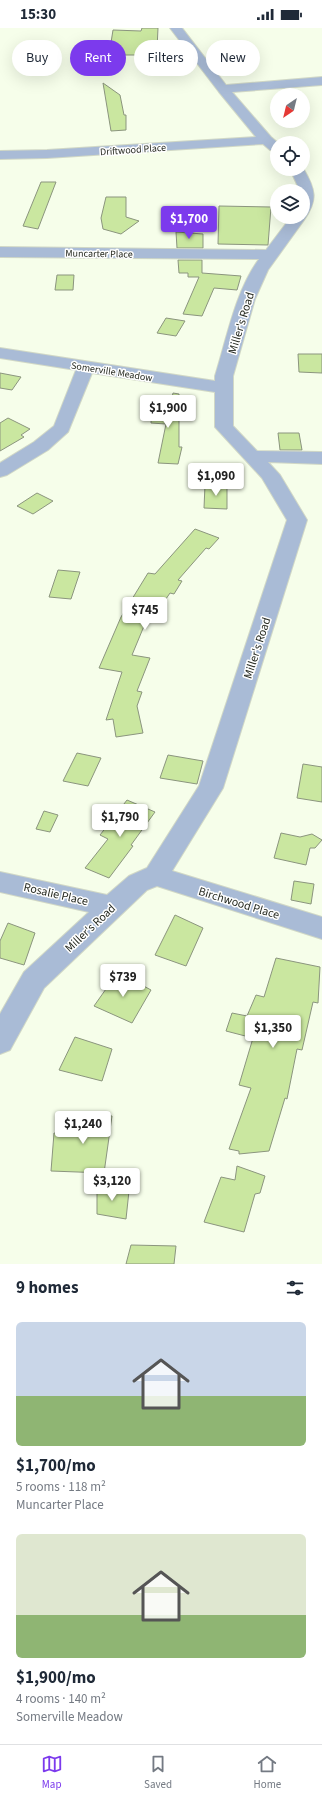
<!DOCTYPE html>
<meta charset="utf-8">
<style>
body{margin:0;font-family:"Source Sans 3",sans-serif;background:#f2f2f3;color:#1f2937;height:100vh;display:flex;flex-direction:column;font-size:15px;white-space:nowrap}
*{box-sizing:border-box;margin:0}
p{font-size:13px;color:#747a83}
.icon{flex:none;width:22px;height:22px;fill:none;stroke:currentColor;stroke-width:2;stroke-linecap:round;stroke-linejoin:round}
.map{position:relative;height:1236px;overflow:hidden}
.side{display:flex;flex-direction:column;background:#fff;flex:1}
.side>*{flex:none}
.banner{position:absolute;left:12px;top:12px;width:298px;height:36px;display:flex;gap:8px}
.needle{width:26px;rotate:215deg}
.controls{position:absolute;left:270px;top:60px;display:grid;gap:8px}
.controls a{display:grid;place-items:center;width:40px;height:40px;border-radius:50%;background:#fff;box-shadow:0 4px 16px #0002;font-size:20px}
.price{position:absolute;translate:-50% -34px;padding:0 9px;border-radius:4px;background:#fff;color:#222;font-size:13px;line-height:26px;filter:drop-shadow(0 1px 2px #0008)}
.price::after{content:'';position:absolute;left:50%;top:24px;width:12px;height:9px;margin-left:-6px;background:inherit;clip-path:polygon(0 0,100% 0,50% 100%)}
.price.on{background:#7c3aed;color:#fff}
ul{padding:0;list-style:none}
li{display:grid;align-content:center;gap:8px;height:212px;padding:0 16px}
li span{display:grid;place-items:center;height:124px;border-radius:6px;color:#555}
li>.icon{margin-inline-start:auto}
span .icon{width:72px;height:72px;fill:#fffc;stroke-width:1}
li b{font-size:17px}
h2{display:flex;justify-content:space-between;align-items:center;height:48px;padding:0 16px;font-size:17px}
.tag{padding:0 14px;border-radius:18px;background:#fff;box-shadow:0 4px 16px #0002;font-size:14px;line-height:36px}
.tag.on{background:#7c3aed;color:#fff}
.status{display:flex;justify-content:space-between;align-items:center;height:28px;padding:0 20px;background:#fff;direction:ltr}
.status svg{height:11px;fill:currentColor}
.tabs{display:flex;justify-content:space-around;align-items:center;height:56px;border-top:1px solid #e0e1e3;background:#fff;font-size:11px;color:#747a83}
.tabs a{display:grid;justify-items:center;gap:2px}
.tabs .on{color:#7c3aed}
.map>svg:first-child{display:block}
</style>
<div class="status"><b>15:30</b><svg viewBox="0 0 49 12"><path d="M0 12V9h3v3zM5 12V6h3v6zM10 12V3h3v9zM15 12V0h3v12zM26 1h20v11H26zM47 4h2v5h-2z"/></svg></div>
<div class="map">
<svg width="322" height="1236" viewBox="0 0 322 1236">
<rect width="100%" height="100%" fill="#f6feea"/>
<g fill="#cae7a0" stroke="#8b957e">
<polygon points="142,0 158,0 157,21 154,21 152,37 136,36 138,27 109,27 113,2 141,3"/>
<polygon points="103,55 120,67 124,87 126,87 126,102 111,103"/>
<polygon points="41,154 56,154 38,201 23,198"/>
<polygon points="106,169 126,169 126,189 139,193 121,206 103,201 101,190"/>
<polygon points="219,178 271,179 268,217 218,216"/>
<polygon points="176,204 203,206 203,220 177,220"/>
<polygon points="178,232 202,232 202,245 241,248 237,262 214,260 202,288 183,286 199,249 188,249 188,245 179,245"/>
<polygon points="57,247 74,247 73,262 55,262"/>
<polygon points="166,290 185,293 176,308 157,305"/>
<polygon points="298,326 322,326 322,345 299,344"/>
<polygon points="0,345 21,349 12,362 0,360"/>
<polygon points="173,365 179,366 179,419 182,419 178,436 158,435 166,396 151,395 152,374 171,374"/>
<polygon points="8,390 30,401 21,407 24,409 0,423 0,395"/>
<polygon points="278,405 299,405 302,422 280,422"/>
<polygon points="205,457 227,457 227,481 204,480"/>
<polygon points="37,465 53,473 33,486 17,478"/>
<polygon points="195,501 219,510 209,521 206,520 178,552 182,553 174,566 170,565 155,587 149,586 132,627 150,630 137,663 142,664 137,678 143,705 116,709 113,691 106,692 122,644 99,640 121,589 148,545 155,546"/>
<polygon points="58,542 80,544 71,571 49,569"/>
<polygon points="77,725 101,730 88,758 63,753"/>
<polygon points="168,727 203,733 197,756 160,750"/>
<polygon points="303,736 322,739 322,774 297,770"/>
<polygon points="127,772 155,784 131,817 133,818 109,850 85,840 108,811 100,807"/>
<polygon points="44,783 58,787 50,804 36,801"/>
<polygon points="281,805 300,809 312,806 322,812 315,820 310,820 306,837 274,830"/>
<polygon points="294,853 314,856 311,876 291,872"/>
<polygon points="175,887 203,900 186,938 155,927"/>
<polygon points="8,895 35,905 24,937 0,930 0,913"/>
<polygon points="276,930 320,939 318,975 313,974 302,1022 297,1021 287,1071 285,1070 269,1123 239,1126 239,1123 229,1121 251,1060 239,1057 253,1010 226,1003 232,985 247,988 256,967 264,969"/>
<polygon points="118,944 151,962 132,995 94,978"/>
<polygon points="75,1009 112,1021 102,1053 59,1042"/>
<polygon points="74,1085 112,1088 104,1145 51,1143 54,1105 67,1106"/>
<polygon points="237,1138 265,1148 260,1165 255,1166 244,1204 204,1194 221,1149 235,1152"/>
<polygon points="97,1156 129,1163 126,1191 97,1186"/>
<polygon points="131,1217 176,1218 174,1236 126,1236"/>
</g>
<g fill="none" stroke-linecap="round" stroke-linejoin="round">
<defs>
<g id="minor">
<polygon points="170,0 182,0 226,57 322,49 322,57 232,64 271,109 278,115 277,123 270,122 263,116 47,130 0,131 0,123 47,122 256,109 219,64"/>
<path d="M303,140C316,162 318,172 304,192L268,242L255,271L233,348V398L257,423L322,424V436L268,434L280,447L307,492L223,760L172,843L322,889V911L157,858L147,862L44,960L10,1022L0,1026V986L24,944L89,884L0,864V844L107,867L129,848L147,840L199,758L287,492L262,450L215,399V364L92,345L68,404L48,422L7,447L0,449V435L34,414L54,398L76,342L0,330V320L215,353V348C227,310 235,264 259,231L0,229V219L266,222L291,189H303V163H300L290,141Z"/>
</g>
</defs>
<use href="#minor" stroke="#d1d8c6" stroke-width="2"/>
<use href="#minor" fill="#a9bbd6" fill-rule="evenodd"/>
</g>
<g text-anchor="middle" stroke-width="3" stroke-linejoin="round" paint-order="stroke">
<g font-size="10" fill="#262a21" stroke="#fff">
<text transform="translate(133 121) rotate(-4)" y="4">Driftwood Place</text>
<text transform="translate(99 225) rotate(1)" y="4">Muncarter Place</text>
<text transform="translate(112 343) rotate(9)" y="4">Somerville Meadow</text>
</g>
<g font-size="12" fill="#262a21" stroke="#fff">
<text transform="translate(241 295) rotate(-73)" y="4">Miller's Road</text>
<text transform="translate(257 620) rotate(-72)" y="4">Miller's Road</text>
<text transform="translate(56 866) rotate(13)" y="4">Rosalie Place</text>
<text transform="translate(239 875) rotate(17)" y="4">Birchwood Place</text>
<text transform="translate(90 900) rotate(-43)" y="4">Miller's Road</text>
</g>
</g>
</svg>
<div class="controls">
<a><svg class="needle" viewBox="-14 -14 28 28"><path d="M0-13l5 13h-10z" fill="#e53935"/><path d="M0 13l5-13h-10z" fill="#747a83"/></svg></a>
<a><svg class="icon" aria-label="locate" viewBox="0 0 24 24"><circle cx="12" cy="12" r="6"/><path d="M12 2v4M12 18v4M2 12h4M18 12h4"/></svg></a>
<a><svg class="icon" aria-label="layers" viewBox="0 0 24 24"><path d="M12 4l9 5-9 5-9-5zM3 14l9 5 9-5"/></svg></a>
</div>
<b class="price on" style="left:189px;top:212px">$1,700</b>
<b class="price" style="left:168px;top:401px">$1,900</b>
<b class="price" style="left:216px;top:469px">$1,090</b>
<b class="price" style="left:145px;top:603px">$745</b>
<b class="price" style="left:120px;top:810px">$1,790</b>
<b class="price" style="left:123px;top:970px">$739</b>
<b class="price" style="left:273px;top:1021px">$1,350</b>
<b class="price" style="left:83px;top:1117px">$1,240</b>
<b class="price" style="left:112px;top:1174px">$3,120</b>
<div class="banner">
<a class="tag">Buy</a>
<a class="tag on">Rent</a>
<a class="tag">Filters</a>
<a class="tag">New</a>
</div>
</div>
<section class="side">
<h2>9 homes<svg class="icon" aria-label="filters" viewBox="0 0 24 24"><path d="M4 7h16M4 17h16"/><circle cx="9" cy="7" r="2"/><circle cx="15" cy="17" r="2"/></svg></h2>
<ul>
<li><span style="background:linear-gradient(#c9d6e8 60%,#8fb573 0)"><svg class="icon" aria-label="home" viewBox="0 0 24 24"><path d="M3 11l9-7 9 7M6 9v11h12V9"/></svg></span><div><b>$1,700/mo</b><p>5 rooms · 118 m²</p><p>Muncarter Place</p></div></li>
<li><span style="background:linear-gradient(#dfe7d0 65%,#8fb573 0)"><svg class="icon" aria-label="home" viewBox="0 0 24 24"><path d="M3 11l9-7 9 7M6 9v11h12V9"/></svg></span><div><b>$1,900/mo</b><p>4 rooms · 140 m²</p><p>Somerville Meadow</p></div></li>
</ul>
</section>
<nav class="tabs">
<a class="on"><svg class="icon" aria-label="map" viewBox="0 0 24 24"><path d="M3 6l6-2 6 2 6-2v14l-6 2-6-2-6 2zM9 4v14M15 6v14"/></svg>Map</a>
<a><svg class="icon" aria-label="saved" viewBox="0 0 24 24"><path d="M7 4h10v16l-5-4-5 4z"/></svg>Saved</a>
<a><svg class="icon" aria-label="home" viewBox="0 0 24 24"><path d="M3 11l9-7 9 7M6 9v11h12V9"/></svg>Home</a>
</nav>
